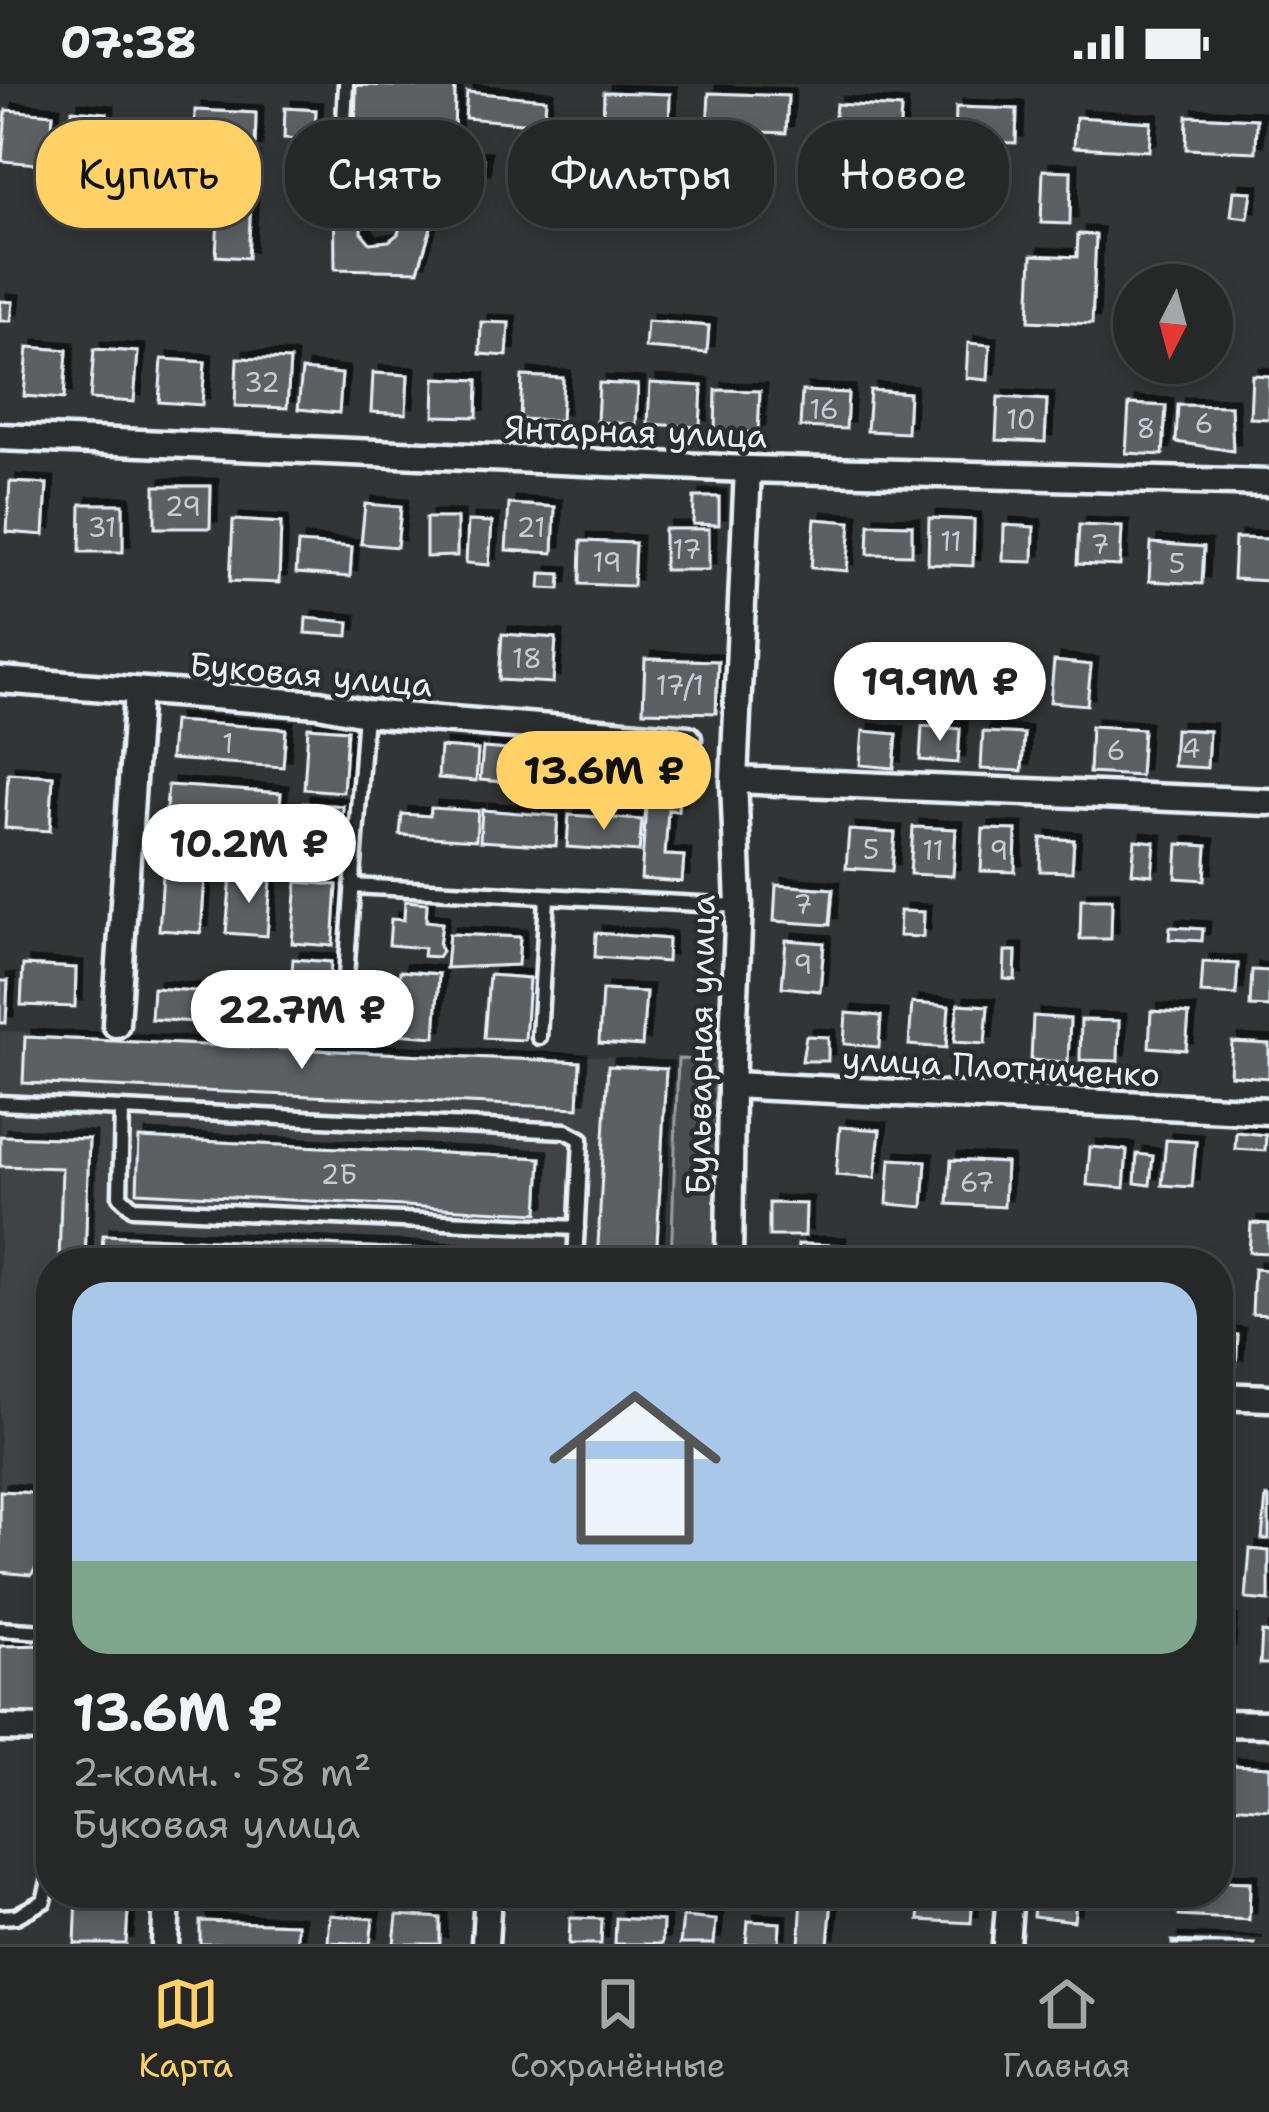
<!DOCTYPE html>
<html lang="ru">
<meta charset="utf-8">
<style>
body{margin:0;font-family:"Shantell Sans",sans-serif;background:#323434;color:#f1f3f6;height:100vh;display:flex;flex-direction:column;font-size:45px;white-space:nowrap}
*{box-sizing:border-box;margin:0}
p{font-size:39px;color:#a4a6a8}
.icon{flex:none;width:66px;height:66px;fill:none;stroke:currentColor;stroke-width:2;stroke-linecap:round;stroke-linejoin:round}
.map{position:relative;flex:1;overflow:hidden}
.panel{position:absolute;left:36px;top:1164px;width:1197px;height:660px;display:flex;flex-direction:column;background:#262828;border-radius:48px;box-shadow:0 6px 18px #0003,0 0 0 3px #424445}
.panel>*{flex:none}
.guide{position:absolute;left:36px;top:36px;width:1197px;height:108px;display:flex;gap:24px}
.needle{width:78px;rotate:186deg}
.buttons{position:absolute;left:1113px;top:180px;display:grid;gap:24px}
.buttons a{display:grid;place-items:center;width:120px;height:120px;border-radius:50%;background:#262828;box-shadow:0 6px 18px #0003,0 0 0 3px #424445;font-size:60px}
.price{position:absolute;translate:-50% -102px;padding:0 27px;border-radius:42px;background:#fff;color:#222;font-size:39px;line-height:78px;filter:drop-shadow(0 3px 6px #0008)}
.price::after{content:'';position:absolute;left:50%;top:72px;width:36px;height:27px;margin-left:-18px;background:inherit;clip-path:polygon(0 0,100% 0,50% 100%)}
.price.active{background:#ffd166;color:#111}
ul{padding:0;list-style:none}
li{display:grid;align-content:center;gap:24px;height:636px;padding:0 36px}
li span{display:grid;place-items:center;height:372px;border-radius:36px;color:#555}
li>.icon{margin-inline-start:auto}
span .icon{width:216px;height:216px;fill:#fffc;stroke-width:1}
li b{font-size:51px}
.tag{padding:0 42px;border-radius:48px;background:#262828;box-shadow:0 6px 18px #0003,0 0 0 3px #424445;font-size:42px;line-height:108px}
.tag.active{background:#ffd166;color:#111}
.status{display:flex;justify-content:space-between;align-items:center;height:84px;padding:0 60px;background:#262828;direction:ltr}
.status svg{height:33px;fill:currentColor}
.tabs{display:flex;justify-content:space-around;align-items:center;height:168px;border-top:3px solid #424445;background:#262828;font-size:33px;color:#a4a6a8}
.tabs a{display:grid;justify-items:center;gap:6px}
.tabs .active{color:#ffd166}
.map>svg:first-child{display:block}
</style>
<div class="status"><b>07:38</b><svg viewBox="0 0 49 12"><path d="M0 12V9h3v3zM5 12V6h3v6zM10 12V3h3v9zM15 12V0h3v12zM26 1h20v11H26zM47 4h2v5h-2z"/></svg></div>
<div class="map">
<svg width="1269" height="1860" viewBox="0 0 1269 1860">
<defs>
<filter id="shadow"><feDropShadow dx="7" dy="-7" stdDeviation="0" flood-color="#0009"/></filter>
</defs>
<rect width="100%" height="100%" fill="#323536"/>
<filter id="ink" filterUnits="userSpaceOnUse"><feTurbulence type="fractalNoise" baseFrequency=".00833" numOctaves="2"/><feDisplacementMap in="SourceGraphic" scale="24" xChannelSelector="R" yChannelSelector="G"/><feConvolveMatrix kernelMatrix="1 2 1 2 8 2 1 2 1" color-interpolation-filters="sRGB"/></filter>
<g filter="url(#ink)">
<g fill="#3f4244">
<polygon points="0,947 674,976 666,1179 88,1179 92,1053 0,1049"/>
<polygon points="0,1051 89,1055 85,1179 51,1179 51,1467 32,1493 0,1491"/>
</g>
<polygon fill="#494d4f" stroke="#989fa4" stroke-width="3" points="678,975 724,977 719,1179 671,1179"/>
<g fill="#5c6063" stroke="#e8f1f8" stroke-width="3" filter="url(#shadow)">
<polygon points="356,1 455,3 454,61 355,59"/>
<polygon points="467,8 546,15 544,41 465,34"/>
<polygon points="604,8 670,10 669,44 603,42"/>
<polygon points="709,9 788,12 786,49 707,46"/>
<polygon points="836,20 901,24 899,59 833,55"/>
<polygon points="956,23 1017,25 1016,59 955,57"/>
<polygon points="285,24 316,26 314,56 284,54"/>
<polygon points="6,26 53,30 49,81 2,77"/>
<polygon points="72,26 107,29 105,67 69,64"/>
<polygon points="195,26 256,29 255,69 194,67"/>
<polygon points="1187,32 1257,35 1256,68 1186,65"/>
<polygon points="1076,33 1151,38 1149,67 1074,63"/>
<polygon points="694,54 718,55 717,100 693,99"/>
<polygon points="959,71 982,73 979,100 957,98"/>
<polygon points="452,74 484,75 483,97 452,95"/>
<polygon points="221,76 253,77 248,174 216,172"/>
<polygon points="1043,86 1071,87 1070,140 1041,139"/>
<polygon points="417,88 444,100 418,187 335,185 334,92 362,92 361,148 370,159 389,157 398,150"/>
<polygon points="822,90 843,92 840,121 819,119"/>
<polygon points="514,95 538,98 535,120 512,118"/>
<polygon points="1234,107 1252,108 1248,134 1231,132"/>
<polygon points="1078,150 1096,151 1092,240 1029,237 1032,171 1077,173"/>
<polygon points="0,217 13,218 11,237 0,237"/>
<polygon points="647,237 709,242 707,269 645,264"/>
<polygon points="481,238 509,239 507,272 480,270"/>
<polygon points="968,259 990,261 988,296 966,294"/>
<polygon points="28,263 67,266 64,315 24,312"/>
<polygon points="94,265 138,268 134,318 90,315"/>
<polygon points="237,274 290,276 287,324 235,322"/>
<polygon points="162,275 205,278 202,321 159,318"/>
<polygon points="302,286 342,290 339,329 298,325"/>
<polygon points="373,289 408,291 406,330 371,328"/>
<polygon points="1252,291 1269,292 1269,335 1250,334"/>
<polygon points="522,292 563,294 561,337 520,335"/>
<polygon points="435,294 478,296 477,333 434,332"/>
<polygon points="599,299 638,301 636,340 597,338"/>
<polygon points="650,299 702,302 700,343 648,340"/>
<polygon points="716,306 760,307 758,349 715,347"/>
<polygon points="870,306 909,309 907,349 867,347"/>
<polygon points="802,307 848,309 846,345 800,343"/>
<polygon points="998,313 1047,316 1045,358 996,356"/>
<polygon points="1129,320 1166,322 1163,371 1126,369"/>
<polygon points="1178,321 1231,322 1233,367 1176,358"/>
<polygon points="10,398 47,400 44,451 7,448"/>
<polygon points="155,402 211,402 210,444 155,444"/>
<polygon points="694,413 719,413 719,441 693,440"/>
<polygon points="81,420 123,420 123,468 80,468"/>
<polygon points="365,420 401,423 397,463 361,460"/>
<polygon points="509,420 555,423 553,469 506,466"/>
<polygon points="426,434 457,434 457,472 426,473"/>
<polygon points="929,434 974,436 973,482 928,480"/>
<polygon points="815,435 851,438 847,487 811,484"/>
<polygon points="233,436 281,439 279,499 230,497"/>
<polygon points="468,437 492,438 489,481 466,479"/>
<polygon points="869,440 912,441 912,471 868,470"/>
<polygon points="1004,441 1034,443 1033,478 1003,477"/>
<polygon points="1079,441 1122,443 1120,482 1077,480"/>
<rect x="664" y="445" width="45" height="41"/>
<polygon points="1235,454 1269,455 1269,497 1233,495"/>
<polygon points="581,457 635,459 633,502 580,500"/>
<polygon points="298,459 352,463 350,493 296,489"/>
<polygon points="1151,459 1204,463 1202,500 1149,497"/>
<polygon points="541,489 561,490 560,505 540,504"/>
<polygon points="306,534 349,538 348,552 305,549"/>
<polygon points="502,550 556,554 553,599 499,596"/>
<polygon points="645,575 718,577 716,629 643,627"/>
<polygon points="1054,577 1091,581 1087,621 1050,618"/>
<polygon points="865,582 899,583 897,626 863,625"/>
<polygon points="944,597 964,598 963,621 942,620"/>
<polygon points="173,637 286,645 283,683 170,675"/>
<polygon points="922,642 960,645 958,679 920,676"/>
<polygon points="1091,642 1143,645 1140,692 1089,689"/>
<polygon points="308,643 347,646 343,708 304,705"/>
<polygon points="1175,645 1209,647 1207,684 1173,682"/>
<polygon points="863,647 897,650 894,684 860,681"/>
<polygon points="983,648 1024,650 1022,687 981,685"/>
<polygon points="650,662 692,665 691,680 672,679 670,708 679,709 678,727 668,726 665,771 684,772 682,798 641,795"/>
<polygon points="440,663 478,666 476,697 438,694"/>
<polygon points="483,664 558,670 556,702 480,696"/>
<polygon points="567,669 645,674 642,708 564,702"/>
<polygon points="8,689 53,692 50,747 5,744"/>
<polygon points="168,701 281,709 278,745 165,737"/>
<polygon points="303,719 343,722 339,786 298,783"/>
<polygon points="431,724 478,727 476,756 400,751 402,730 430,732"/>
<polygon points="482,726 558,732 556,762 480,757"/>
<polygon points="569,731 642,736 639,768 567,763"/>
<polygon points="913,743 956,745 953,792 910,790"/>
<polygon points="983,745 1016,746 1015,788 981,787"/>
<polygon points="849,746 895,749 892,787 846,784"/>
<polygon points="1041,754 1074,756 1072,788 1040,787"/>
<polygon points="1135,756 1155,758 1152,791 1132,789"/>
<polygon points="1178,760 1207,762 1205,796 1176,794"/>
<polygon points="163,790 205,793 201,849 159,846"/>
<polygon points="231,792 271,795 267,852 226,849"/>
<polygon points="297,798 337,801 333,862 292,859"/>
<polygon points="776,801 833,805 830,841 774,837"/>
<polygon points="1081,815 1112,815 1111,855 1080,855"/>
<polygon points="405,817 427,819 426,837 442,839 439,862 442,867 438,873 423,872 424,864 389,861 391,835 404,836"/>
<polygon points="900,827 924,828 923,853 899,852"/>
<polygon points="1170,843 1203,845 1202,857 1169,855"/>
<polygon points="596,849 668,855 667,878 595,873"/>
<polygon points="449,850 520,853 518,881 446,884"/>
<polygon points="786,856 824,859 820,907 782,903"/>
<polygon points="1005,867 1016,867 1015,896 1004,895"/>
<polygon points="293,875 331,878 327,940 288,937"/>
<polygon points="1203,878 1238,880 1236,911 1201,909"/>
<polygon points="23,881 76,884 75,923 21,921"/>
<polygon points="1252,886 1269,887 1269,923 1250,922"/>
<polygon points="400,887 439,890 435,953 395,950"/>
<polygon points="489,891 529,894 525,956 484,954"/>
<polygon points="0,897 8,897 6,939 0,939"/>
<polygon points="153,904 270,912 268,943 151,935"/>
<polygon points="602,906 646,908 642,962 599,959"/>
<polygon points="912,919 949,922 946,964 909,961"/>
<polygon points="958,920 988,922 985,960 954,958"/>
<polygon points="1151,927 1189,930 1186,966 1149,963"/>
<polygon points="846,929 881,932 879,963 844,960"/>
<polygon points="1033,932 1070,935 1068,978 1031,976"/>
<polygon points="1081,936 1119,937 1118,977 1080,976"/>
<polygon points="806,952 828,953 828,977 802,977"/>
<polygon points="25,953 580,978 578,1024 23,999"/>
<polygon points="1232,958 1269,960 1269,994 1230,991"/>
<polygon points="608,982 666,985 656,1179 597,1179"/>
<polygon points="840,1043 880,1046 875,1094 836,1091"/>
<polygon points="1236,1048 1266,1051 1265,1067 1235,1065"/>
<polygon points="0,1052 89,1055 85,1179 59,1179 62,1084 0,1082"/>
<polygon points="139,1054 541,1074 538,1129 137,1108"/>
<polygon points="1166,1056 1196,1058 1192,1103 1162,1101"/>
<polygon points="1090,1063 1127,1066 1124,1104 1087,1101"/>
<polygon points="1137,1070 1153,1072 1150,1101 1135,1099"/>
<polygon points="890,1075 926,1077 923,1123 887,1120"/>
<polygon points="951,1076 1006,1079 1004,1123 948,1120"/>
<polygon points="769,1119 806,1120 805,1152 769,1152"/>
<polygon points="1251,1139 1269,1140 1269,1169 1249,1168"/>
<polygon points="103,1151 566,1172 566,1179 101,1179"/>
<polygon points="798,1160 839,1161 838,1178 797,1177"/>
<polygon points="1254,1185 1269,1186 1269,1231 1252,1230"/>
<polygon points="1218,1249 1238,1251 1236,1282 1218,1280"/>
<polygon points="0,1407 51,1410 51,1463 31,1491 0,1488"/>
<polygon points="1266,1413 1269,1414 1269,1455 1262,1455"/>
<polygon points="1250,1465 1269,1467 1269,1517 1246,1515"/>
<polygon points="1218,1537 1230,1538 1228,1568 1218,1567"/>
<polygon points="1262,1548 1269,1549 1269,1580 1260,1580"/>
<polygon points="51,1561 51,1630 0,1630 0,1562"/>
<polygon points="1231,1681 1269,1683 1269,1725 1229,1722"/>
<polygon points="1218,1797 1250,1798 1249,1836 1179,1832 1180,1809 1218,1809"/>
<polygon points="77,1809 129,1809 126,1860 75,1860"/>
<polygon points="383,1809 435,1809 435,1814 382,1812"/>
<polygon points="921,1809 973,1809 971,1839 919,1836"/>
<polygon points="1036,1809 1077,1809 1074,1837 1033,1832"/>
<polygon points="802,1814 832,1816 828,1860 799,1860"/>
<polygon points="330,1831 373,1835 370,1860 328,1858"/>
<polygon points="397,1831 440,1834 440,1860 394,1860"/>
<polygon points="683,1833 716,1836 714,1860 680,1860"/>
<polygon points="570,1834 602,1835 601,1860 569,1860"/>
<polygon points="616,1834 663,1837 662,1860 615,1860"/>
<polygon points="200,1837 297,1840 297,1860 200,1860"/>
<polygon points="748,1837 780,1839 779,1860 746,1860"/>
<polygon points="1172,1857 1256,1860 1172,1860"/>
</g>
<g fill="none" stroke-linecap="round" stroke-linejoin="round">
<defs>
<g id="lane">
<polyline points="346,0 342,76 434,79"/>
<polyline points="352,802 739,822"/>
<polyline points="342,948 365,629"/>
<polyline points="539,953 547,814"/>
<polyline points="0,1019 566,1047 581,1055 575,1179"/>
<polyline points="122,1026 120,1112 133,1124 577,1144"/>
<polyline points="0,1545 45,1548 51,1541"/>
<polyline points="0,1833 16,1832 44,1817 50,1794 50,1645"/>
</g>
<g id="street">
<polyline points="0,353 748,385 1269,399"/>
<polyline points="0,596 319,620 365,629 688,655"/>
<polyline points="734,696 1269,718"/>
<polyline points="116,940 138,607"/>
<polyline points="731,1001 1269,1027"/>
<polyline points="729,1179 731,1001 739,822 734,696 748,385"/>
<polyline points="1218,1312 1269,1314"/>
<polyline points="1218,1639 1269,1640"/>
<polyline points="0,1644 51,1645"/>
<polyline points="165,1860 167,1809"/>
<polyline points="485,1860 488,1809"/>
<polyline points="1006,1860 1010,1809"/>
</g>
</defs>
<use href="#lane" stroke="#e8f1f8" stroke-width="21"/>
<use href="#street" stroke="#e8f1f8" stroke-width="33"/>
<use href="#lane" stroke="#2a2d2e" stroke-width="12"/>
<use href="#street" stroke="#2a2d2e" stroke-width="24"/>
</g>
</g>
<g text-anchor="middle" stroke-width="9" stroke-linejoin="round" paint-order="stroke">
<g font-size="27" fill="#c5cdd3">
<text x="262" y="308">32</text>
<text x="824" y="335">16</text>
<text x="1021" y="345">10</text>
<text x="1204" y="349">6</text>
<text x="1146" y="354">8</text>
<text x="183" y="432">29</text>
<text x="102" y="453">31</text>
<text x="531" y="453">21</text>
<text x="951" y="467">11</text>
<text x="1100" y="470">7</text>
<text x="687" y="475">17</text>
<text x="607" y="488">19</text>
<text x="1177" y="489">5</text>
<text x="527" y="584">18</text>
<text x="680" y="611">17/1</text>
<text x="228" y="669">1</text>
<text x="1191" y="674">4</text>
<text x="1116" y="676">6</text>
<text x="871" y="775">5</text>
<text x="933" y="776">11</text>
<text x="999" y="776">9</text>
<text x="803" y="830">7</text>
<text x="803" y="890">9</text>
<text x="339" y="1100">2Б</text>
<text x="977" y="1108">67</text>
</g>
<g font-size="33" fill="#e8f1f8" stroke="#2a2d2e">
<text transform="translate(636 347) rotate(2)" y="12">Янтарная улица</text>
<text transform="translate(311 590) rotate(5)" y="12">Буковая улица</text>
<text transform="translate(700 961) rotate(-89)" y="12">Бульварная улица</text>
<text transform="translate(1001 982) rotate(3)" y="12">улица Плотниченко</text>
</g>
</g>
</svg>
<div class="buttons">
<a><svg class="needle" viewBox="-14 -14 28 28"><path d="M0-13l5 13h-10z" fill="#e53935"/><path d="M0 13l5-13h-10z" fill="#a4a6a8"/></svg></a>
</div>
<b class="price" style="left:940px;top:660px">19.9M ₽</b>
<b class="price active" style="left:604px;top:749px">13.6M ₽</b>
<b class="price" style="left:249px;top:822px">10.2M ₽</b>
<b class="price" style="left:302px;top:988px">22.7M ₽</b>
<div class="guide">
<a class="tag active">Купить</a>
<a class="tag">Снять</a>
<a class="tag">Фильтры</a>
<a class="tag">Новое</a>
</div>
<section class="panel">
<ul>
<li><span style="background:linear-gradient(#a9c7e8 75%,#7fa58c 0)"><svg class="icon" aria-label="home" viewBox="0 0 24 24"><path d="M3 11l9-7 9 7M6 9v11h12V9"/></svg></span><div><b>13.6M ₽</b><p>2-комн. · 58 m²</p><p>Буковая улица</p></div></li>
</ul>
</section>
</div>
<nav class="tabs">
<a class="active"><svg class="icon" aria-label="map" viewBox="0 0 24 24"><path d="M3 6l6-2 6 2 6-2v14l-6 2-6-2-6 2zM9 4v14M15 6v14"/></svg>Карта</a>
<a><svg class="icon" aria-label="saved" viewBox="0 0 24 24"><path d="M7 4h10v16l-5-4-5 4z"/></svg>Сохранённые</a>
<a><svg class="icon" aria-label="home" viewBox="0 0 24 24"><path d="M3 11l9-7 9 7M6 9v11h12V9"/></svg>Главная</a>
</nav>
